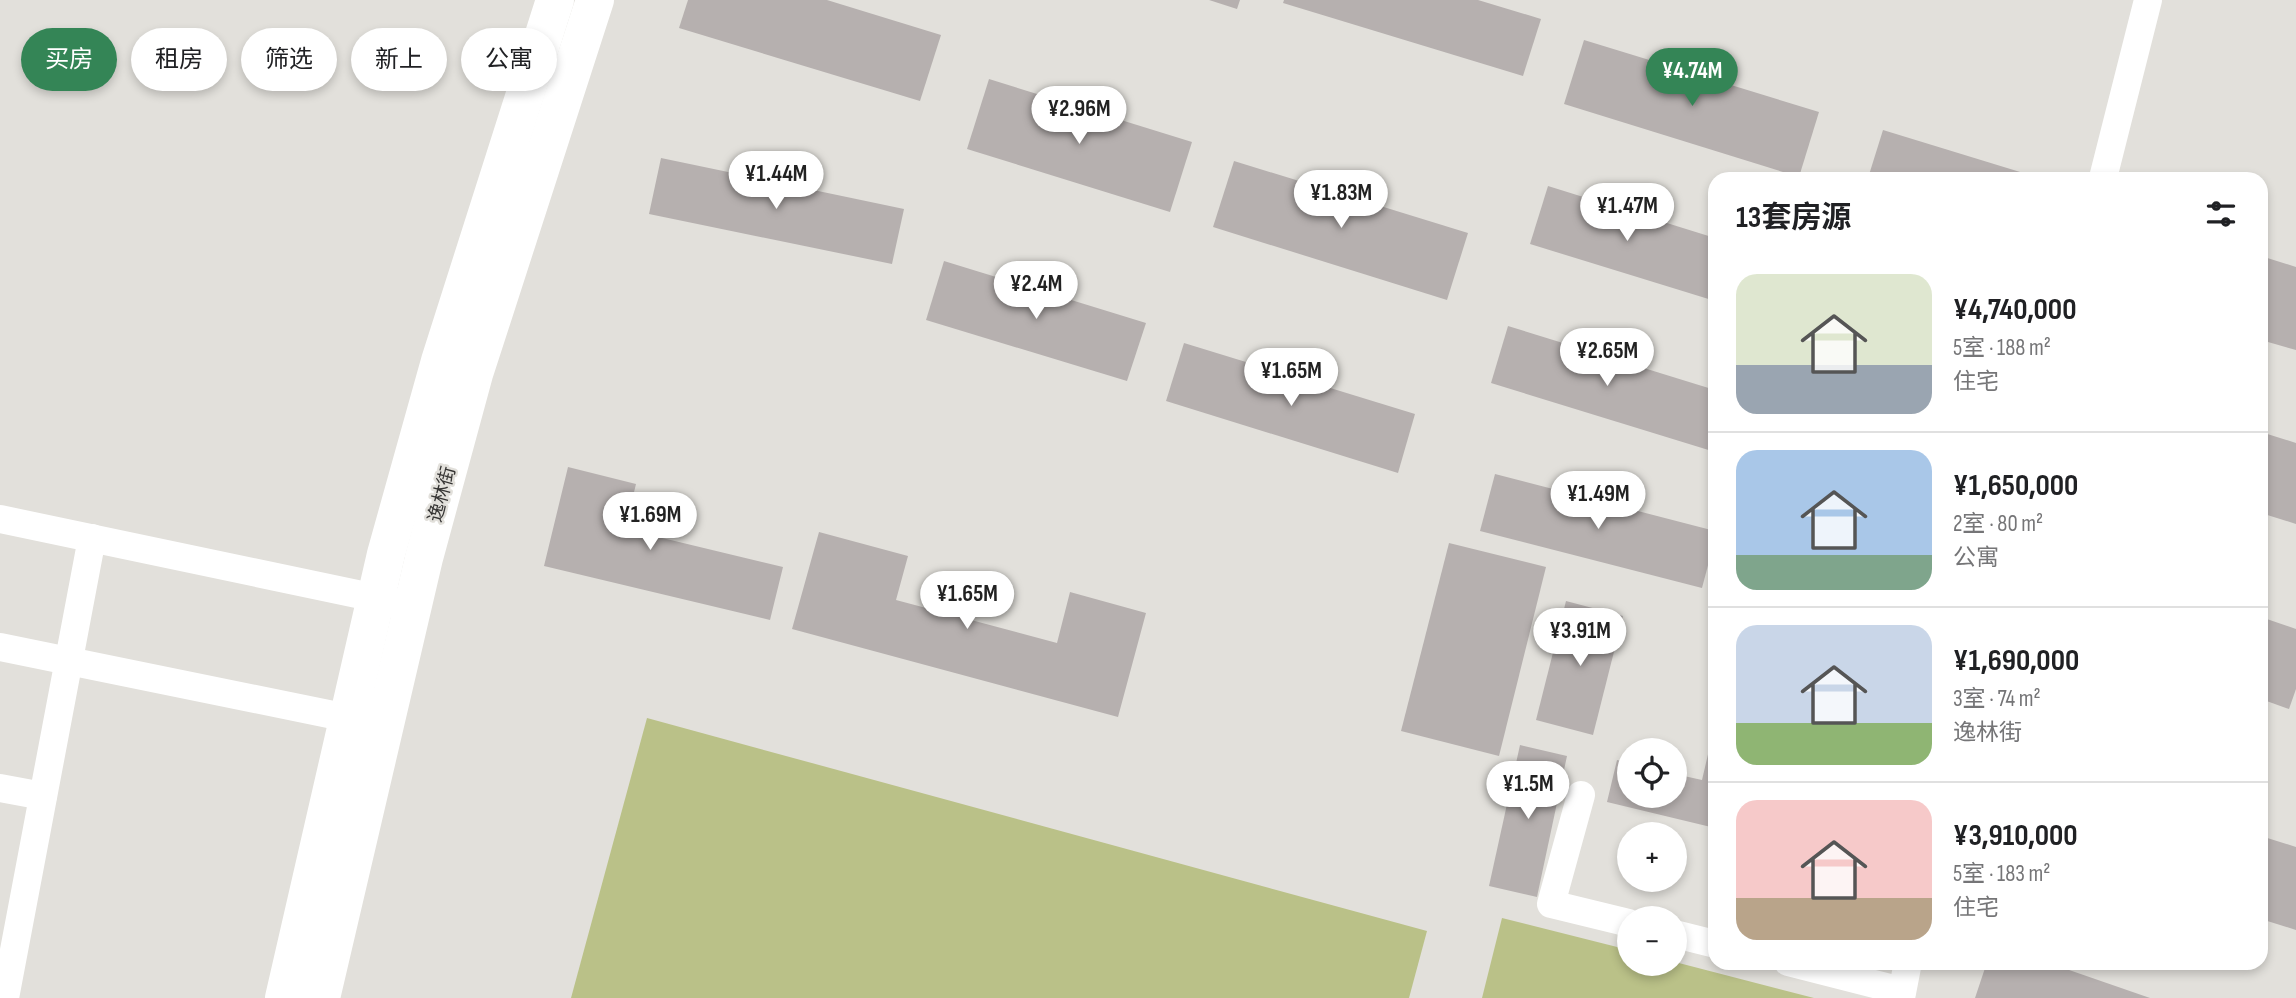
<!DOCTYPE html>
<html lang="zh">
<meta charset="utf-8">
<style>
body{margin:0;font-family:"Sofia Sans Condensed","Noto Sans SC",sans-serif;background:#f6f6f6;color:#202124;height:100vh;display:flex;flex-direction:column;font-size:26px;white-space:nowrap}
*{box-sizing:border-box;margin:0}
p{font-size:23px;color:#757577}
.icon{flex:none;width:38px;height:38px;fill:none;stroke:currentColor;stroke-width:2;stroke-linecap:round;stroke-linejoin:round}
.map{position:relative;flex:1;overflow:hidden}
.drawer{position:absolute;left:1708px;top:172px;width:560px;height:798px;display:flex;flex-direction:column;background:#fff;border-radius:21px;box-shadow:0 4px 10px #0003}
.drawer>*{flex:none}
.hud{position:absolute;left:21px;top:28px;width:665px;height:63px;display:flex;gap:14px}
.controls{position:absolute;left:1617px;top:738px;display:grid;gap:14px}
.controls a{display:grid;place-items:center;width:70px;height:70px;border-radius:50%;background:#fff;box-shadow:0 4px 10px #0003;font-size:35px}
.price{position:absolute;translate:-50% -60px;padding:0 16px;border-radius:24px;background:#fff;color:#222;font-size:23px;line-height:46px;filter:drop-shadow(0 2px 4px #0008)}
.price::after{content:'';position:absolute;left:50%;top:42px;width:21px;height:16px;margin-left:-10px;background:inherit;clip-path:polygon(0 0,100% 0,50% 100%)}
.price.active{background:#348556;color:#fff}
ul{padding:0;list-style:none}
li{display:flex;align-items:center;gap:21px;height:175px;padding:0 28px}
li+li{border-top:2px solid #e0e0e0}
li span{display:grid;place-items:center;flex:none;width:196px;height:140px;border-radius:21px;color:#555}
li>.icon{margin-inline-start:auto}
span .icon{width:84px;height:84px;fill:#fffc;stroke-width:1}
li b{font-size:30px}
h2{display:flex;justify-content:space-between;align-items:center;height:84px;padding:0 28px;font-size:30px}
.chip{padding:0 24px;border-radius:32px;background:#fff;box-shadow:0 4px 10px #0003;font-size:24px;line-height:63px}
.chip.active{background:#348556;color:#fff}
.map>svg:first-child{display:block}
</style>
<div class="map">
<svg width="2296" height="998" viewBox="0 0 2296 998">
<rect width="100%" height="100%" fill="#e2e0db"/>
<g fill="#bac188">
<polygon points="647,718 1427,931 1409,998 571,998"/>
<polygon points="1502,918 1629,950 1629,964 1675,964 1675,962 1814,998 1482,998"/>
</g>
<g fill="#b6b0af">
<polygon points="688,0 827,0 941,35 920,101 679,28"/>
<polygon points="1209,0 1240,0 1237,9"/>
<polygon points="1284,0 1478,0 1541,19 1523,76 1283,3"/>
<polygon points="1584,40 1819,112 1799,177 1564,104"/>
<polygon points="989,79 1192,142 1170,212 967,149"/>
<polygon points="1883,130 2040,178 1868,178"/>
<polygon points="661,158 904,209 892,264 649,214"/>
<polygon points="1234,161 1468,233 1447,300 1213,227"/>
<polygon points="1548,186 1715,238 1715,301 1530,244"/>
<polygon points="2261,256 2296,267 2296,350 2261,340"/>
<polygon points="944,261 1146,323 1127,381 926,320"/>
<polygon points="1508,326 1715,390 1715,452 1491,383"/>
<polygon points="1184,343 1415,414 1398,473 1166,401"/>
<polygon points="2261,432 2296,443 2296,524 2261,513"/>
<polygon points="568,467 636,484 625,529 783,567 770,620 544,566"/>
<polygon points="1495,474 1715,531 1715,539 1702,588 1480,531"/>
<polygon points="819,532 908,556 896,600 1057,643 1070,592 1146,613 1118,717 792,629"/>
<polygon points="1449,543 1546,567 1499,756 1401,731"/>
<polygon points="1566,601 1623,616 1593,735 1536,720"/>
<polygon points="2261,617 2296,629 2296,689 2289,709 2261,699"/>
<polygon points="1520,745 1567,756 1537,897 1489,886"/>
<polygon points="1709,750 1715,751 1715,828 1607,802 1617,760 1629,763 1629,796 1675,796 1675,774 1702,780"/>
<polygon points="2261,836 2296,847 2296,930 2261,919"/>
<polygon points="1987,962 2046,962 2150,998 1975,998"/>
</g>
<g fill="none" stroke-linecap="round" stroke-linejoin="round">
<g stroke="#fff" stroke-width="28">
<polyline points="2103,178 2148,0"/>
<polyline points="0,519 395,602"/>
<polyline points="0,647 348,718"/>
<polyline points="0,788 43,796"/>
<polyline points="1581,795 1551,904 1629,923"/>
<polyline points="1675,934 1715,944"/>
<polyline points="1788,962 1902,991"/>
<polyline points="5,998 92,538"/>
<polyline points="1901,998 1908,962"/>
</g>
<g stroke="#fff" stroke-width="38">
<polyline points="284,998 386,554 440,361 555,0"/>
<polyline points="321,998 424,558 474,374 595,0"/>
</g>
</g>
<g text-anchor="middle" stroke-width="5" stroke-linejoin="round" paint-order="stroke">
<g font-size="19" fill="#363534" stroke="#e2e0db">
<text transform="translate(441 494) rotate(-75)" y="7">逸林街</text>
</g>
</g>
</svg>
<div class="controls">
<a><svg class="icon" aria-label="locate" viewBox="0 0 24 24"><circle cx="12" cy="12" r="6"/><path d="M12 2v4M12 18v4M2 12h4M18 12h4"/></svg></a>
<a>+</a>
<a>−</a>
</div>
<b class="price active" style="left:1692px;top:108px">¥4.74M</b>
<b class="price" style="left:1079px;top:146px">¥2.96M</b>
<b class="price" style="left:776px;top:211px">¥1.44M</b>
<b class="price" style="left:1341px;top:230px">¥1.83M</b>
<b class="price" style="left:1627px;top:243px">¥1.47M</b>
<b class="price" style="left:1036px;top:321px">¥2.4M</b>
<b class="price" style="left:1607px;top:388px">¥2.65M</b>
<b class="price" style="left:1291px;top:408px">¥1.65M</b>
<b class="price" style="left:1598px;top:531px">¥1.49M</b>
<b class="price" style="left:650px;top:552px">¥1.69M</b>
<b class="price" style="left:967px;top:631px">¥1.65M</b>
<b class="price" style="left:1580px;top:668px">¥3.91M</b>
<b class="price" style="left:1528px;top:821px">¥1.5M</b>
<div class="hud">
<a class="chip active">买房</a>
<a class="chip">租房</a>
<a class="chip">筛选</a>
<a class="chip">新上</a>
<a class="chip">公寓</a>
</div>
<section class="drawer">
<h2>13套房源<svg class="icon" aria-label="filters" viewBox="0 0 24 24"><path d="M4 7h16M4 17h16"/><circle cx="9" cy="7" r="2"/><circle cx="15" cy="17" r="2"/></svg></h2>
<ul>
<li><span style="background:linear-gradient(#dfe7d0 65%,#9aa5b1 0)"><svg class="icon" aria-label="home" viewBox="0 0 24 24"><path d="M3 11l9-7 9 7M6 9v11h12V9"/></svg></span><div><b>¥4,740,000</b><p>5室 · 188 m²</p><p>住宅</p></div></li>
<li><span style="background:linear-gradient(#a9c7e8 75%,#7fa58c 0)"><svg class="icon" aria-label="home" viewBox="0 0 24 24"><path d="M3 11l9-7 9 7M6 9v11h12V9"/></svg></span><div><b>¥1,650,000</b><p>2室 · 80 m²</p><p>公寓</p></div></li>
<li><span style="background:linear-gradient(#c9d6e8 70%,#8fb573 0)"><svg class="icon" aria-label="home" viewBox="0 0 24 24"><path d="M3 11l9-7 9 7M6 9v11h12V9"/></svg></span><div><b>¥1,690,000</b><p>3室 · 74 m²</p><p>逸林街</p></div></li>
<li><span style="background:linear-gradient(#f6c9c9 70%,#b9a48a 0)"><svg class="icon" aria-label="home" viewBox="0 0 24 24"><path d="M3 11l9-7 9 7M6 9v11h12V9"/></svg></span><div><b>¥3,910,000</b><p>5室 · 183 m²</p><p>住宅</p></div></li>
</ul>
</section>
</div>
